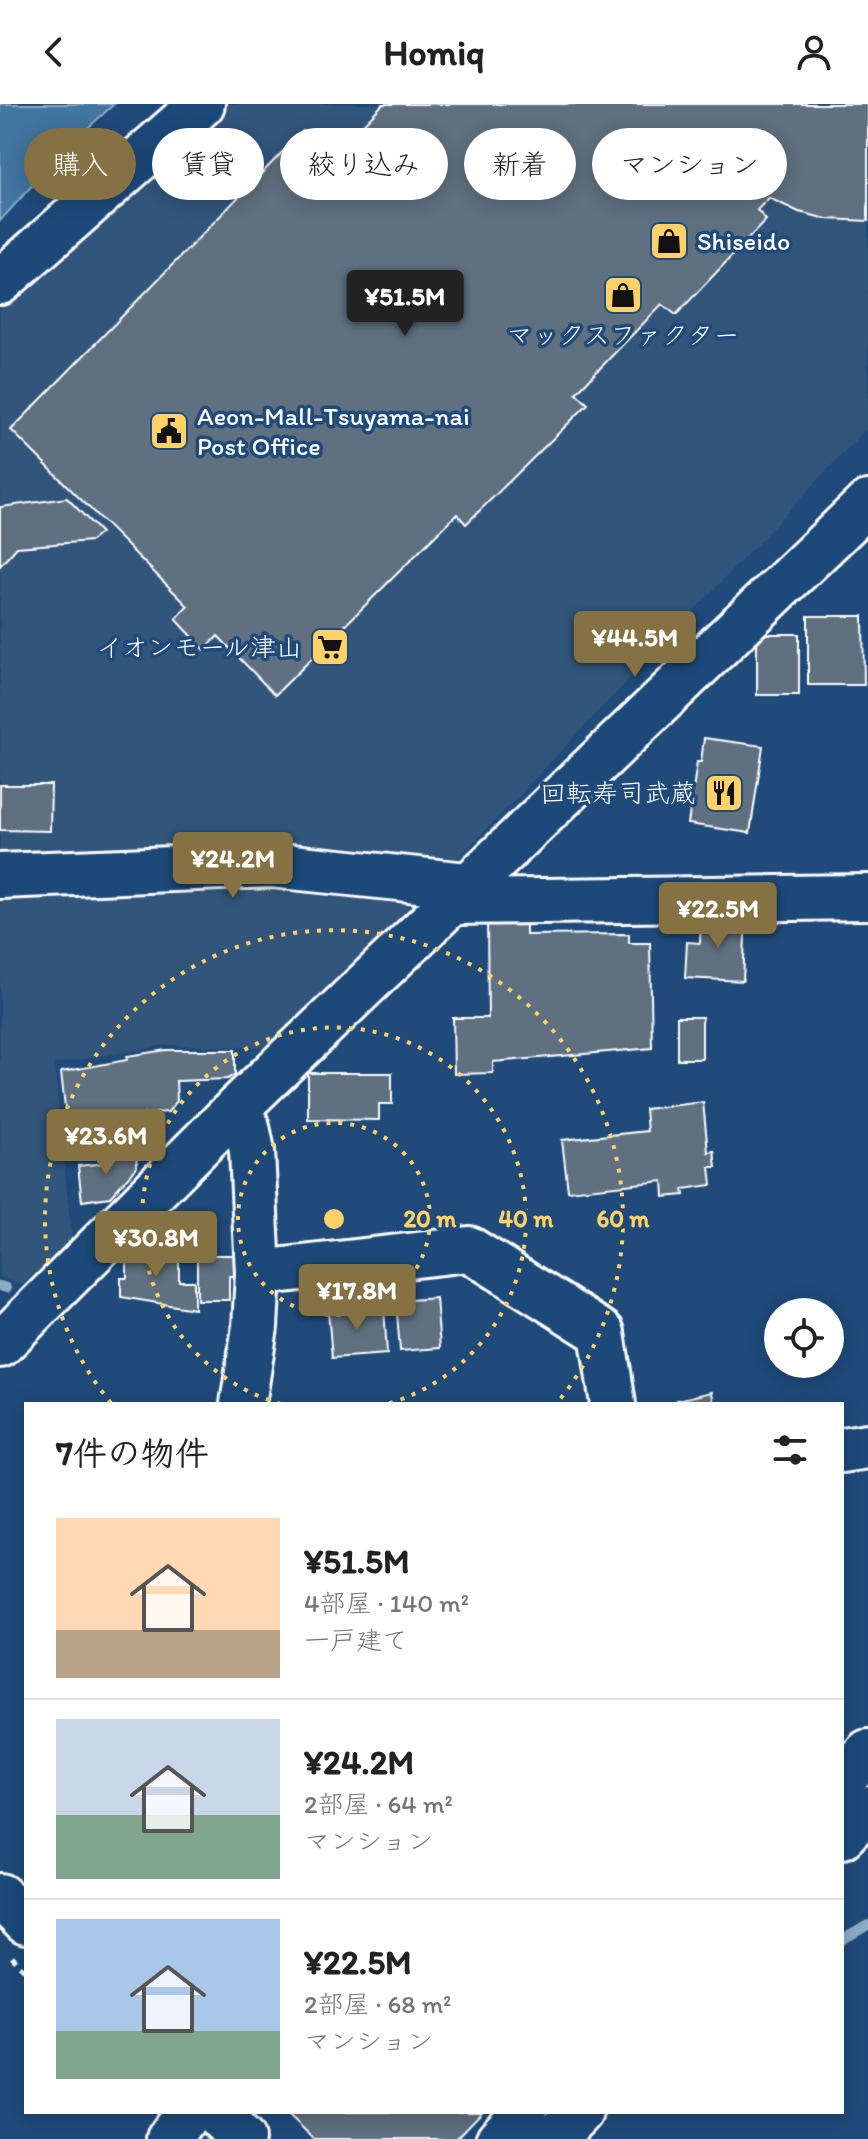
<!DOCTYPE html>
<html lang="ja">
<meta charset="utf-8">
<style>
body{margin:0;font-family:Itim,"Klee One",sans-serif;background:#f2f2f2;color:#222;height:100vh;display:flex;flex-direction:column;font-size:30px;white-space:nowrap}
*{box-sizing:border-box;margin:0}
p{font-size:26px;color:#767676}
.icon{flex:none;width:44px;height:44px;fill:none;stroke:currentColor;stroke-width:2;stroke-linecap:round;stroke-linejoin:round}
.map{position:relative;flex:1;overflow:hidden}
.sheet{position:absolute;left:24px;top:1298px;width:820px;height:712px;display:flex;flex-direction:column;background:#fff;border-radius:0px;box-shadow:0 4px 20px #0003}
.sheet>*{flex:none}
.top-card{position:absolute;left:24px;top:24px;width:820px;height:72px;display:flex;gap:16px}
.fabs{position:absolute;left:764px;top:1194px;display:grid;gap:16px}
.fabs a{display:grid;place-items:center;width:80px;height:80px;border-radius:50%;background:#fff;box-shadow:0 4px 20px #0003;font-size:40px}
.price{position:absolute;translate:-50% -68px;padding:0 18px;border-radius:8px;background:#857141;color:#fff;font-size:26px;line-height:52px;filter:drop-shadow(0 2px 4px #0008)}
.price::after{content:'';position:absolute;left:50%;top:48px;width:24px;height:18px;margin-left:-12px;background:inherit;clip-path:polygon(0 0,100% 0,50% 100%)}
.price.selected{background:#222;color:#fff}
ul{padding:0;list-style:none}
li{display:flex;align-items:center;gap:24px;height:200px;padding:0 32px}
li+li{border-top:2px solid #e0e0e0}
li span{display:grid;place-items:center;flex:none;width:224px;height:160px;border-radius:0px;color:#555}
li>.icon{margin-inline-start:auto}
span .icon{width:96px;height:96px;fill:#fffc;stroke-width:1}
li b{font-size:34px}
h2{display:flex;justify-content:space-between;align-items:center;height:96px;padding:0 32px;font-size:34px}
.chip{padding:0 28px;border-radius:36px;background:#fff;box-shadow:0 4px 20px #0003;font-size:28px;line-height:72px}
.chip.selected{background:#857141;color:#fff}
header{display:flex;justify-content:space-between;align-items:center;height:104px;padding:0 32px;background:#fff;font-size:36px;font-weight:800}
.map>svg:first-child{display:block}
</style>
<header><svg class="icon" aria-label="back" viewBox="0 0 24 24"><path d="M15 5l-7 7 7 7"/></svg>Homiq<svg class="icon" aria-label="person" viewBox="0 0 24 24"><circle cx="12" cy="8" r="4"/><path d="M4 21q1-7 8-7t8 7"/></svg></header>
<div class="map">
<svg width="868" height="2035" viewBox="0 0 868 2035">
<rect width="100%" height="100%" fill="#1f4a7a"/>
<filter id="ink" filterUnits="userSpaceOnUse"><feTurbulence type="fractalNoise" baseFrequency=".0125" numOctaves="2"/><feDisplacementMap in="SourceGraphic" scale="16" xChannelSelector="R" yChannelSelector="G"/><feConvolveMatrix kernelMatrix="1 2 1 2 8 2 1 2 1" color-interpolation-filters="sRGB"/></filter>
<g filter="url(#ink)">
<g fill="#32557c">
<polygon points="216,0 868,0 868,323 448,766 0,761 0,196"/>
<polygon points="273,771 412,788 412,800 269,943 167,941 54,960 72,1137 22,1181 0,1173 0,782"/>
</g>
<polygon fill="#4374a0" stroke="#8eacc6" stroke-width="2" points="0,0 114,0 66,44 0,117"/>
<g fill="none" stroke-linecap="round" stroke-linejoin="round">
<g stroke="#8eacc6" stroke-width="10">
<polyline points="0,1182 6,1184"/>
<polyline points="842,1836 868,1821"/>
</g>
</g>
<g fill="#5f7080" stroke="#fff" stroke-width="2">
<polygon points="383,0 868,0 868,117 827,115 799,108 769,94 757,106 766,116 676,211 662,200 576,289 588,300 466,420 457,410 275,591 218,532 205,546 176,515 188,502 11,326 303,27 328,56"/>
<polygon points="67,394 101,429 91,437 17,443 0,462 0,403"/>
<polygon points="808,512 863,512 864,581 808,581"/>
<rect x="757" y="530" width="42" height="61"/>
<polygon points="704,634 763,642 750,729 688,720 697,658 701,658"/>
<polygon points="0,681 51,681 50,727 0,726"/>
<polygon points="526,810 526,831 629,830 629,839 650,839 652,944 493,958 493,969 454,970 453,914 488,914 487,811"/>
<polygon points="701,811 746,813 743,877 685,874 687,838 700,839"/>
<rect x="677" y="913" width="25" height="42"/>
<polygon points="166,946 235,946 235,970 228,975 176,977 177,997 168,1008 144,1010 143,1023 68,1029 61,968 127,956 127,952"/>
<polygon points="308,969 392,969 392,1000 379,1000 379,1016 308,1015"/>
<polygon points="703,998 708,1048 714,1047 716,1063 710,1063 712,1081 683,1085 684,1091 664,1093 663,1077 568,1087 562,1036 647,1027 645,1005"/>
<polygon points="136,1050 137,1063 110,1093 82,1097 78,1062 107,1059 107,1053"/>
<polygon points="123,1146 179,1146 179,1177 194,1177 194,1205 121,1193 121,1174 127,1174 127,1158 123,1158"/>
<polygon points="197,1151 234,1151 234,1172 229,1172 229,1196 197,1196"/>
<polygon points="436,1194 440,1244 400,1247 396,1197"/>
<polygon points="343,1197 344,1206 384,1203 387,1250 332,1254 328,1207 335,1207 335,1198"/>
<polygon points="712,1288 714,1300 678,1300 677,1296"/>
<polygon points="286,2008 482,2008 456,2035 314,2035"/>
</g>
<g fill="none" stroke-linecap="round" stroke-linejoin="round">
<defs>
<g id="minor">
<polyline points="0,178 202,0"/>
<polyline points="0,772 272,761 467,781"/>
<polyline points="450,798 868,793"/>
<polyline points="237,1004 247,1023 252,1047 258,1169 255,1223 243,1300"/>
<polyline points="258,1169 469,1145 602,1229 613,1300"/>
<polyline points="0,1241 237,1004 868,399"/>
<polyline points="842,1346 868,1342"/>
<polyline points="169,2035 188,2008"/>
</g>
<g id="major">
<polyline points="0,1792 26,1818"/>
<polyline points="215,2008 242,2035"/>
</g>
<g id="highway">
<polyline points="842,1676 868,1648"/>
<polyline points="842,1732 868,1705"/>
<polyline points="499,2035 525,2008"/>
<polyline points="554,2035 580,2008"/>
</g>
</defs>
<use href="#minor" stroke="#fff" stroke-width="50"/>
<use href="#major" stroke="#fff" stroke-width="50"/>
<use href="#highway" stroke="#fff" stroke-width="50"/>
<polyline stroke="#fff" stroke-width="5" stroke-dasharray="6 6" stroke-linecap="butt" points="12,1853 26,1868"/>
<use href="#minor" stroke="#1f4a7a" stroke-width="44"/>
<use href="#major" stroke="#1f4a7a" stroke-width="44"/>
<use href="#highway" stroke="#1f4a7a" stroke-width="44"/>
</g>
</g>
<g fill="none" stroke="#ffd166" stroke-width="4" stroke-dasharray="4 8">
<circle cx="334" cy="1115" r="96"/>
<path d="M281 1300A192 192 0 1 1 387 1300"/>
<path d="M111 1299A289 289 0 1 1 557 1299"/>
</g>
<defs>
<symbol id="shop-square" viewBox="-11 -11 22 22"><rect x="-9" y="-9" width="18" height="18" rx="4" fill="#ffd166" stroke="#1f4a7a"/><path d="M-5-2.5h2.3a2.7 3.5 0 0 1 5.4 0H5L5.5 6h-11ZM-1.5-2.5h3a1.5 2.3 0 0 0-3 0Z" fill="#111"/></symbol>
<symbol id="civic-square" viewBox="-11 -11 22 22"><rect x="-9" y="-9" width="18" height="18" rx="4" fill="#ffd166" stroke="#1f4a7a"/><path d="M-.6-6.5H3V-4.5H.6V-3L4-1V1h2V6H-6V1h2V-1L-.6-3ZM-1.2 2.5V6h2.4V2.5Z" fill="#111"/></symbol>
<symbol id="supermarket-square" viewBox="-11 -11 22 22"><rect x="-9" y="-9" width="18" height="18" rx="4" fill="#ffd166" stroke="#1f4a7a"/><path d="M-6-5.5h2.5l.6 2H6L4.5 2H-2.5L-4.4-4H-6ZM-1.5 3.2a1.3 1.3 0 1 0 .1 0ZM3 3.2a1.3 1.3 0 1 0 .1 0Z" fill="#111"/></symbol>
<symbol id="restaurant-square" viewBox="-11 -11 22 22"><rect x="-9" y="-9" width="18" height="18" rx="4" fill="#ffd166" stroke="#1f4a7a"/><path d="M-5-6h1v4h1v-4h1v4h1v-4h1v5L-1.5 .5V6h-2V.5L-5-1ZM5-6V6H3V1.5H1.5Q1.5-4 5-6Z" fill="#111"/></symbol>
</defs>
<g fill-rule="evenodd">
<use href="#shop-square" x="647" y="115" width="44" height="44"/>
<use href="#shop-square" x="601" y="169" width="44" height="44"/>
<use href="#civic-square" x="147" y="305" width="44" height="44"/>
<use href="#supermarket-square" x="308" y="521" width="44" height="44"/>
<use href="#restaurant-square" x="702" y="667" width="44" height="44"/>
</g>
<g text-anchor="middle" stroke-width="7" stroke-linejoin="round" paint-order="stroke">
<g font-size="26" fill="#fff" stroke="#1f4a7a" text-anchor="start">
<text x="697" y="146">Shiseido</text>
<text x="623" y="240" text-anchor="middle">マックスファクター</text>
<text x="197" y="321">Aeon-Mall-Tsuyama-nai<tspan x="197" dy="30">Post Office</tspan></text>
<text x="302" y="552" text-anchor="end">イオンモール津山</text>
<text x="696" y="698" text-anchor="end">回転寿司武蔵</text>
</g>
</g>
<circle cx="334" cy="1115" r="12" fill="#ffd166" stroke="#1f4a7a" stroke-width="4"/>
<g font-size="24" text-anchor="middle" font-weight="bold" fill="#ffd166" stroke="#1f4a7a" stroke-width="7" stroke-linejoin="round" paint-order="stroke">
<text x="430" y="1123">20 m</text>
<text x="526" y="1123">40 m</text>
<text x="623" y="1123">60 m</text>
</g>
</svg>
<div class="fabs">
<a><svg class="icon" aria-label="locate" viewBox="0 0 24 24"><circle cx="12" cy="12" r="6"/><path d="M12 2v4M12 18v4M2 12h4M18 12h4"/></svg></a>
</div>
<b class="price selected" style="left:405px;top:234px">¥51.5M</b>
<b class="price" style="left:635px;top:575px">¥44.5M</b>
<b class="price" style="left:233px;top:796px">¥24.2M</b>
<b class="price" style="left:718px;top:846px">¥22.5M</b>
<b class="price" style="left:106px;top:1073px">¥23.6M</b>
<b class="price" style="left:156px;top:1175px">¥30.8M</b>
<b class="price" style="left:357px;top:1228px">¥17.8M</b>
<div class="top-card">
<a class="chip selected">購入</a>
<a class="chip">賃貸</a>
<a class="chip">絞り込み</a>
<a class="chip">新着</a>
<a class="chip">マンション</a>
</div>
<section class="sheet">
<h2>7件の物件<svg class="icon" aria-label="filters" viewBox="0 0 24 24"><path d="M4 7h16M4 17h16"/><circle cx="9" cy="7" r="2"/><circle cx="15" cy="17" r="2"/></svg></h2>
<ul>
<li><span style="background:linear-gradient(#ffd9b3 70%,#b9a48a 0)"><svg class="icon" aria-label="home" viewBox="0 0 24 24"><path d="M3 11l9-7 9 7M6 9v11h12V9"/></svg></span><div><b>¥51.5M</b><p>4部屋 · 140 m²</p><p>一戸建て</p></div></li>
<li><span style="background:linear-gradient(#c9d6e8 60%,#7fa58c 0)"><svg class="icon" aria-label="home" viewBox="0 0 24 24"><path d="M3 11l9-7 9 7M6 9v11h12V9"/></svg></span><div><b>¥24.2M</b><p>2部屋 · 64 m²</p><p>マンション</p></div></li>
<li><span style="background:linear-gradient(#a9c7e8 70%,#7fa58c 0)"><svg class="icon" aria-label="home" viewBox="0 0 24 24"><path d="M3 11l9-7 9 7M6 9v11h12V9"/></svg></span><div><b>¥22.5M</b><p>2部屋 · 68 m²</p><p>マンション</p></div></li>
</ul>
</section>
</div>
